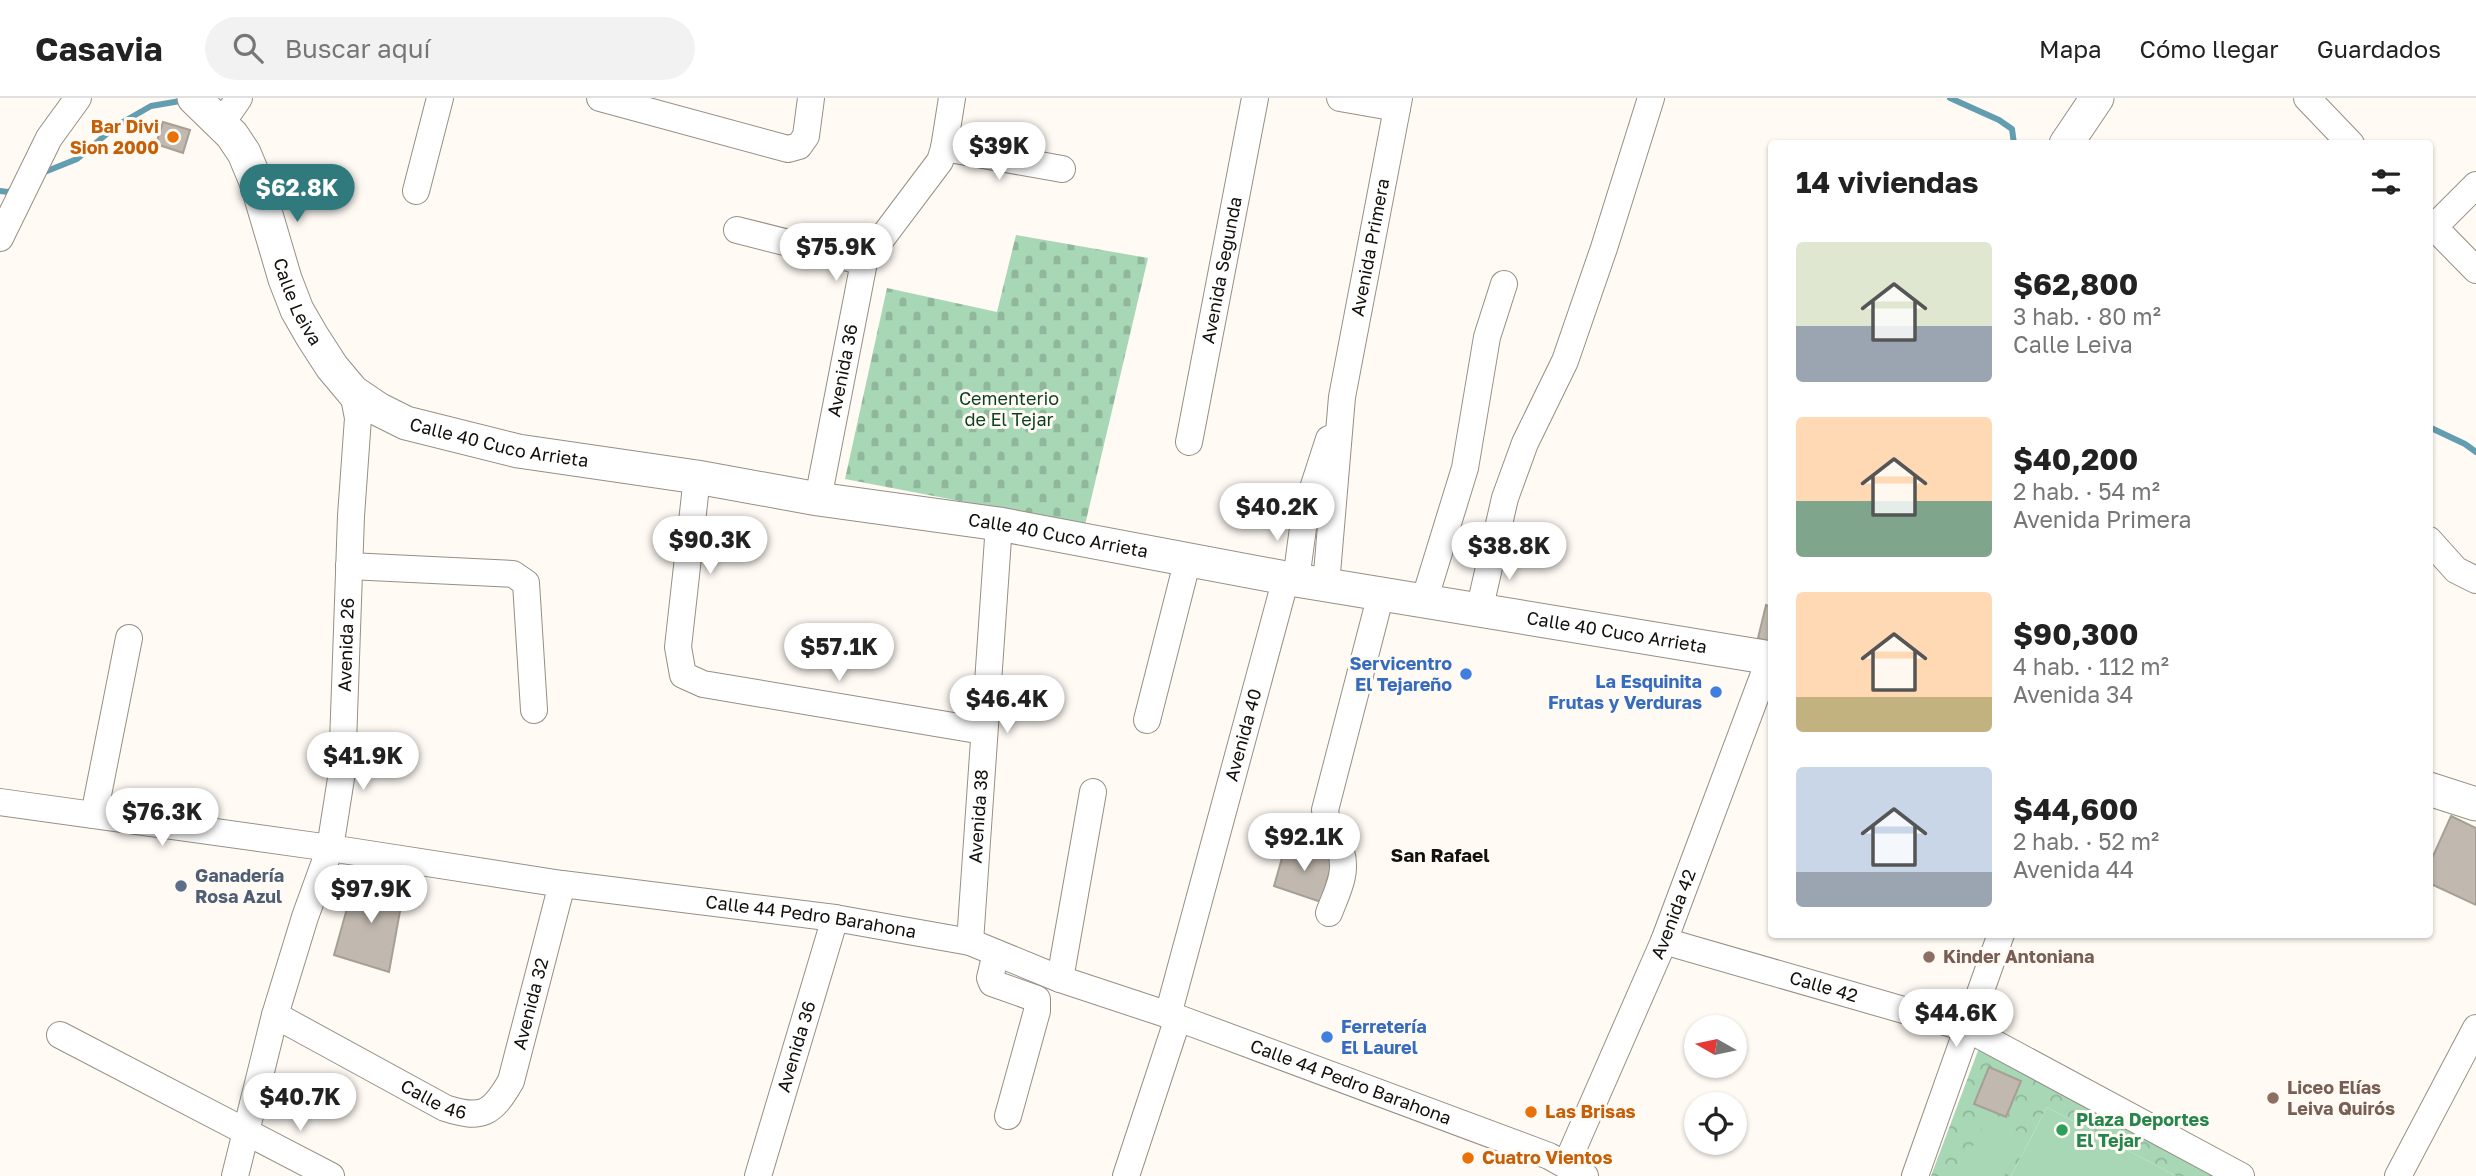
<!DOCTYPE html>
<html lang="es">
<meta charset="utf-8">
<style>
body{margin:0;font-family:"Golos Text",sans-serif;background:#f2f2f2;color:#222;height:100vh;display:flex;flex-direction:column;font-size:26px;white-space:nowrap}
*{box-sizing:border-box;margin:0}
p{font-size:23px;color:#767676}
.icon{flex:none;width:38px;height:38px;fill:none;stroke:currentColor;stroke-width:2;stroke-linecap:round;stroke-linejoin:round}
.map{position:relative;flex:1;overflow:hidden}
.side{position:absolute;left:1768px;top:42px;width:665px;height:798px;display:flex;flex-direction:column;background:#fff;border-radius:7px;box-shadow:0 2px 5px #0004}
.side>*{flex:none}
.needle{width:46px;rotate:279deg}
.fabs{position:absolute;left:1684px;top:917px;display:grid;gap:14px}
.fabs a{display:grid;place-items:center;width:63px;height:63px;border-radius:50%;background:#fff;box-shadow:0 2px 5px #0004;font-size:35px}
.price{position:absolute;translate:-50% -60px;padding:0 16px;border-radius:24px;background:#fff;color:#222;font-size:23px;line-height:46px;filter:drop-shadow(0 2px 4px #0008)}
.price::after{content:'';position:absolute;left:50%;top:42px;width:21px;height:16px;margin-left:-10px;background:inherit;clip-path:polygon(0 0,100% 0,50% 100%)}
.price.current{background:#30797d;color:#fff}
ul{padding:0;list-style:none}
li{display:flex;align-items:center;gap:21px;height:175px;padding:0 28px}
li span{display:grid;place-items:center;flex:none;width:196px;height:140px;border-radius:7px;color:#555}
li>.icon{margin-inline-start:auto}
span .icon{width:84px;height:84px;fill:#fffc;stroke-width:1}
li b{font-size:30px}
h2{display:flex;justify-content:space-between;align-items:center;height:84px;padding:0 28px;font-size:30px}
header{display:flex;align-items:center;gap:42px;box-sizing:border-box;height:98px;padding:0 35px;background:#fff;border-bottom:2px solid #e0e0e0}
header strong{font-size:33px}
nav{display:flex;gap:38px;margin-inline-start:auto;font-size:24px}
.search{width:490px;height:63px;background:#f2f2f2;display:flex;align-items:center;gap:18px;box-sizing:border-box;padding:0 24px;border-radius:38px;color:#767676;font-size:26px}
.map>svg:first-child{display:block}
</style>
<header>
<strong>Casavia</strong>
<div class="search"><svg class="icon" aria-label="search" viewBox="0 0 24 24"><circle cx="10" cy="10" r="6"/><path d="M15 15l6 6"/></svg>Buscar aquí</div>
<nav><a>Mapa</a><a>Cómo llegar</a><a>Guardados</a></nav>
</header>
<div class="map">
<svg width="2476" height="1078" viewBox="0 0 2476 1078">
<defs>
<pattern id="cemetery-stones" width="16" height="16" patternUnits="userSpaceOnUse" patternTransform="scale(1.75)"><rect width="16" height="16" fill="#a8d7b6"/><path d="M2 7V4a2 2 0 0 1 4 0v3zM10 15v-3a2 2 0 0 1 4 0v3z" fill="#90b79b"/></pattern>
<pattern id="park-crowns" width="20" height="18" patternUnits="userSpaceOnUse" patternTransform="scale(1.75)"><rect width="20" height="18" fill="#a8d7b6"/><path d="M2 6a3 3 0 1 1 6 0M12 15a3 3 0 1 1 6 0" fill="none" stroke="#90b79b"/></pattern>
</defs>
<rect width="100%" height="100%" fill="#fffaf4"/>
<polygon fill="url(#cemetery-stones)" points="1016,137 1148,160 1085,427 845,381 887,190 997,214"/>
<polygon fill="url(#park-crowns)" points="1979,950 2221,1078 2176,1078 2047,1009 2011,1078 1931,1078"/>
<g fill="#a8d7b6">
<polygon points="2047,1009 2176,1078 2011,1078"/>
<polygon points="1988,1018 2024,1037 2004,1078 1958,1078"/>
</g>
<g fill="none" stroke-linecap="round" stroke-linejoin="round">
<g stroke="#639eb0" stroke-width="6">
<polyline points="1950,0 1999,22 2012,31 2014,46"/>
<polyline points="42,75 77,61 116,28 151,8 186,2"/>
<polyline points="0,93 8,94 15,90"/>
<polyline points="2429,329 2465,346 2476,354"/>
</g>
</g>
<g fill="#c1b9af" stroke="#a69f95" stroke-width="2">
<polygon points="163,24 190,32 183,55 156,46"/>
<polygon points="1766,507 1771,509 1771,544 1758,540"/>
<polygon points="2451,718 2476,730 2476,807 2429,785 2429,767"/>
<polygon points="1286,746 1333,761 1321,804 1274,788"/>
<polygon points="355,782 404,791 389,874 334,857"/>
<polygon points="1989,969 2021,983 2006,1019 1974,1006"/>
</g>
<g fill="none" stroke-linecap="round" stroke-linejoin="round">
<defs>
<g id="minor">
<polyline points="600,0 788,51 799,48 806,38 811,0"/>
<polyline points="1340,0 1397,10"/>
<polyline points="2307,0 2351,46"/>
<polyline points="221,26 239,0"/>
<polyline points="944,50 1062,71"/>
<polyline points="416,93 440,0"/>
<polyline points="2429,124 2476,172"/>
<polyline points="2434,129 2476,87"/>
<polyline points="737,132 864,164"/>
<polyline points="0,140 49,40 78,0"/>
<path id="s1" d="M1189,344L1255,0"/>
<polyline points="697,379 678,549 683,577 703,586 983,633"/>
<path id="s2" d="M818,401L864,164L940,63L944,50L952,0"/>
<polyline points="2429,442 2456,472 2476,482"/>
<polyline points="349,468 513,476 526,485 534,612"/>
<polyline points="1296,482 1305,415 1329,341"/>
<path id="s3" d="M1326,487L1342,299L1399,0"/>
<polyline points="1424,503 1465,370 1487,239 1504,186"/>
<polyline points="1479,513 1505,400 1525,345 1565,263 1604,150 1651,0"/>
<polyline points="1147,622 1188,461"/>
<path id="s4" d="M0,704L330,750L562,786L835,820L970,844L1060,881L1178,920L1549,1058L1585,1078"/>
<polyline points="94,717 129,540"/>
<path d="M1329,815C1336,796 1348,775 1341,754C1335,738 1327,731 1325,712L1381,496"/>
<path id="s5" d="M1664,843L1966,930L2241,1078"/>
<path id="s6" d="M970,844L999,426"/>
<polyline points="996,855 990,880 992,885 1037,901 1037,913 1008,1018"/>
<polyline points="1060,881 1093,694"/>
<path id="s7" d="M275,917L445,1010C482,1022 492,1016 511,983L562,786"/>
<path id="s8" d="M1168,917L1286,480"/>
<polyline points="60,937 331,1078"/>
<path id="s9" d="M1566,1067L1664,843L1770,560"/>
<path id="s10" d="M235,1078L275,917L305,819L330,750L342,674L351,418L358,320L353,294"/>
<path id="s11" d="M758,1078L835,820"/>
<polyline points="1126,1078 1178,920"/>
<polyline points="1915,1078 2001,836"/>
<polyline points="2398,1078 2476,930"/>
</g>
<g id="major">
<path id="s12" d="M194,0L232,37L244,55L257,86L285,181L297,212L312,238L332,269L353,294L378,311L406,325L518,353L697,379L818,401L999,426L1296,482L1771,560"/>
<polyline points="2066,46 2097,0"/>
<polyline points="2429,691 2476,706"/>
</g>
</defs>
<use href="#minor" stroke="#968f85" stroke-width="28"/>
<use href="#major" stroke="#968f85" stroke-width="35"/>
<use href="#minor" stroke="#fff" stroke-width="26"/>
<use href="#major" stroke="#fff" stroke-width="33"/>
</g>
<g fill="#e8710a" stroke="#fffaf4" stroke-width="2.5">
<circle cx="173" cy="39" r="7"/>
<circle cx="1531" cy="1014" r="7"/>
<circle cx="1468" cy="1060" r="7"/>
</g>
<g fill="#3f7fe0" stroke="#fffaf4" stroke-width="2.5">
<circle cx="1466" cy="576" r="7"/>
<circle cx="1716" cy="594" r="7"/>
<circle cx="1327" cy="939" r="7"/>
</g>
<circle fill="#5c6f8a" stroke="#fffaf4" stroke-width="2.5" cx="181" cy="788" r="7"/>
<g fill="#8d6e63" stroke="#fffaf4" stroke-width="2.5">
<circle cx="1929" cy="859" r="7"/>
<circle cx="2273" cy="1000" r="7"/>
</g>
<circle fill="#2e9e5b" stroke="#fffaf4" stroke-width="2.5" cx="2062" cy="1032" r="7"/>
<g text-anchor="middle" stroke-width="6" stroke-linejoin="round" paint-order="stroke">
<g font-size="18" font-weight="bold" fill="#c56008" stroke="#fffaf4" text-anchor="start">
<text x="159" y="35" text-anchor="end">Bar Divi<tspan x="159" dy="21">Sion 2000</tspan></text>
<text x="1545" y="1020">Las Brisas</text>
<text x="1482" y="1066">Cuatro Vientos</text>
</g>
<g font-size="18" fill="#120f0c" stroke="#fffaf4">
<text dy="6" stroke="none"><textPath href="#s3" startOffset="341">Avenida Primera</textPath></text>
<text dy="6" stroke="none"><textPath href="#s1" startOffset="175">Avenida Segunda</textPath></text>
<text dy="6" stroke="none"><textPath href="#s12" startOffset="233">Calle Leiva</textPath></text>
<text dy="6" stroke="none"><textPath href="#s2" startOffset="131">Avenida 36</textPath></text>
<text dy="6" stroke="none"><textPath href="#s12" startOffset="497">Calle 40 Cuco Arrieta</textPath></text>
<text dy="6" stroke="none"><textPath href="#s12" startOffset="1064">Calle 40 Cuco Arrieta</textPath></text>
<text dy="6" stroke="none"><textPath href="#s12" startOffset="1631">Calle 40 Cuco Arrieta</textPath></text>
<text dy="6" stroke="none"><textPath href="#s10" startOffset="546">Avenida 26</textPath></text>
<text dy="6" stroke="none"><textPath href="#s8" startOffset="290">Avenida 40</textPath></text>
<text dy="6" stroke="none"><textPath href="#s6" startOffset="126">Avenida 38</textPath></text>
<text dy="6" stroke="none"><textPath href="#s9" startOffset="273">Avenida 42</textPath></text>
<text dy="6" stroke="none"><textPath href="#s4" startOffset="819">Calle 44 Pedro Barahona</textPath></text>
<text dy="6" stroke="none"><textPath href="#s5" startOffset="166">Calle 42</textPath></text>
<text dy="6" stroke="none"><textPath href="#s7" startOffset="355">Avenida 32</textPath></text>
<text dy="6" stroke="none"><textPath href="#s11" startOffset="135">Avenida 36</textPath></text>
<text dy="6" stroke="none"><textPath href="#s4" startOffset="1386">Calle 44 Pedro Barahona</textPath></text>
<text dy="6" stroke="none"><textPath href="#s7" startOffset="180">Calle 46</textPath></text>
</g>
<g font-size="18" fill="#0b3f23" stroke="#fffaf4">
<text x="1009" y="307">Cementerio<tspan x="1009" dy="21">de El Tejar</tspan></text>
</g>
<g font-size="18" font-weight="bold" fill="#366cbe" stroke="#fffaf4" text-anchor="end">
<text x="1452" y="572">Servicentro<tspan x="1452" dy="21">El Tejareño</tspan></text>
<text x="1702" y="590">La Esquinita<tspan x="1702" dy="21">Frutas y Verduras</tspan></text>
<text x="1341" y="935" text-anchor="start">Ferretería<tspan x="1341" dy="21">El Laurel</tspan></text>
</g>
<g font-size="18" font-weight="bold" fill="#4e5e75" stroke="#fffaf4" text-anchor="start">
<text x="195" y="784">Ganadería<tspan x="195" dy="21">Rosa Azul</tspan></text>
</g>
<g font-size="18" font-weight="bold" fill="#785e54" stroke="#fffaf4" text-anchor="start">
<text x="1943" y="865">Kinder Antoniana</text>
<text x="2287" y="996">Liceo Elías<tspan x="2287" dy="21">Leiva Quirós</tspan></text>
</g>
<g font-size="18" font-weight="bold" fill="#27864d" stroke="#fffaf4" text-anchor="start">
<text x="2076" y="1028">Plaza Deportes<tspan x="2076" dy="21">El Tejar</tspan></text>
</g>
<g font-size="19" font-weight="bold" fill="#120f0c" stroke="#fffaf4">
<text x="1440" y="764">San Rafael</text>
</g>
</g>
</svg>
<div class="fabs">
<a><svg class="needle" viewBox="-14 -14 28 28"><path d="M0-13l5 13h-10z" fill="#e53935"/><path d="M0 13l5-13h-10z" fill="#767676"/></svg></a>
<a><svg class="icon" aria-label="locate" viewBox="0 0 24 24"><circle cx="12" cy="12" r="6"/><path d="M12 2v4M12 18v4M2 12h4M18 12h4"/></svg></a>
</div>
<b class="price" style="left:999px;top:84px">$39K</b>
<b class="price current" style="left:297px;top:126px">$62.8K</b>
<b class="price" style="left:836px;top:185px">$75.9K</b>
<b class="price" style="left:1277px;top:445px">$40.2K</b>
<b class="price" style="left:710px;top:478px">$90.3K</b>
<b class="price" style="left:1509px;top:484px">$38.8K</b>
<b class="price" style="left:839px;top:585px">$57.1K</b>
<b class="price" style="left:1007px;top:637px">$46.4K</b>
<b class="price" style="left:363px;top:694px">$41.9K</b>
<b class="price" style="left:162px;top:750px">$76.3K</b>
<b class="price" style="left:1304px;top:775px">$92.1K</b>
<b class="price" style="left:371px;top:827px">$97.9K</b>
<b class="price" style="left:1956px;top:951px">$44.6K</b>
<b class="price" style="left:300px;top:1035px">$40.7K</b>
<section class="side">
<h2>14 viviendas<svg class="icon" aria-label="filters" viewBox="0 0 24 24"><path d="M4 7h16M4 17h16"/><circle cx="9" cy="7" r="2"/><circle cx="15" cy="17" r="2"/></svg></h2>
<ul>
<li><span style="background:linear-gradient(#dfe7d0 60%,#9aa5b1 0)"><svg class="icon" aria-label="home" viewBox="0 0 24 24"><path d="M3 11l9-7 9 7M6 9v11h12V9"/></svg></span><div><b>$62,800</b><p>3 hab. · 80 m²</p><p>Calle Leiva</p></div></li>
<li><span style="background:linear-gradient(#ffd9b3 60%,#7fa58c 0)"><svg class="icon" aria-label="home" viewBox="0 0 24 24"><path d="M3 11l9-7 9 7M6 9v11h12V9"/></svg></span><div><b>$40,200</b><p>2 hab. · 54 m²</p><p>Avenida Primera</p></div></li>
<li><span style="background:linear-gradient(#ffd9b3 75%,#c2b280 0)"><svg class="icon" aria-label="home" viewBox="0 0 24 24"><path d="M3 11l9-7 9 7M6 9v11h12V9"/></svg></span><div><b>$90,300</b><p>4 hab. · 112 m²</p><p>Avenida 34</p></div></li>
<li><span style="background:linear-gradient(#c9d6e8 75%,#9aa5b1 0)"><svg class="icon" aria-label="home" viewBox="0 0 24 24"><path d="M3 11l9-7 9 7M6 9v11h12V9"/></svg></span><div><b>$44,600</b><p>2 hab. · 52 m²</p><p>Avenida 44</p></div></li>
</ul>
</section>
</div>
